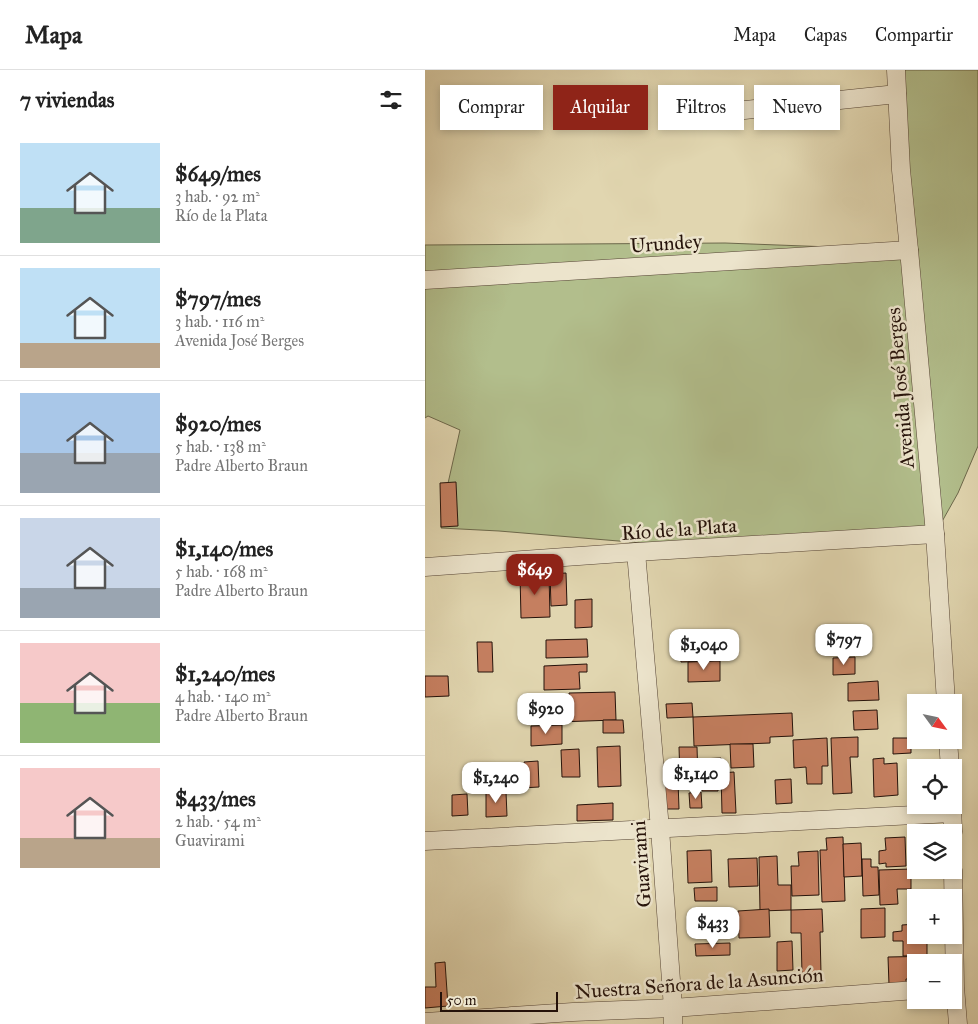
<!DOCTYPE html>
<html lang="es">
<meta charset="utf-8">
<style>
body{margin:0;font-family:"IM FELL Great Primer",serif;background:#f6f6f6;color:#222;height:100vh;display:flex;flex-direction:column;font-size:19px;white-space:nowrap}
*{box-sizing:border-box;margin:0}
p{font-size:16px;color:#767676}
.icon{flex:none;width:28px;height:28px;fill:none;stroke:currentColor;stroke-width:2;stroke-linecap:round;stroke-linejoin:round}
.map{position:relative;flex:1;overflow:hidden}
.drawer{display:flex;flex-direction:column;background:#fff;width:425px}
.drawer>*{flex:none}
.hud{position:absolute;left:15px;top:15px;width:462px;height:45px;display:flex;gap:10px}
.needle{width:32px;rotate:123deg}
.buttons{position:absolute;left:482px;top:624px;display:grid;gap:10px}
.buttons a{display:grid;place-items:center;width:55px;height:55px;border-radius:0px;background:#fff;box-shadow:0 2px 8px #0003;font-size:25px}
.scale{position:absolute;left:15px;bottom:12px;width:118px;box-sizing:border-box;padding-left:5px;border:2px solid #25120a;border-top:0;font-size:14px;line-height:18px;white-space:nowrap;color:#25120a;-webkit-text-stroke:4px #ece4cc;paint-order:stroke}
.price{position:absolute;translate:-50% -42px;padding:0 11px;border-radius:10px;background:#fff;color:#222;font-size:16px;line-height:32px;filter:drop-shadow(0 1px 2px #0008)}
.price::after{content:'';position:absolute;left:50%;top:30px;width:15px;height:11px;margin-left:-8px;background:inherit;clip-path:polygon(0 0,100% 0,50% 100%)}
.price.selected{background:#8f2418;color:#fff}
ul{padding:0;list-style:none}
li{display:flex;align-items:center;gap:15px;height:125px;padding:0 20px}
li+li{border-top:1px solid #e0e0e0}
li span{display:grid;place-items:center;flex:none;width:140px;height:100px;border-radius:0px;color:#555}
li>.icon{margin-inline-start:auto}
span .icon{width:60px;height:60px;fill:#fffc;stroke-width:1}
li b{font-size:21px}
h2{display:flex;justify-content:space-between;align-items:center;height:60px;padding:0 20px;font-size:21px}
.chip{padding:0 18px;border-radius:0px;background:#fff;box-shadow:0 2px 8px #0003;font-size:18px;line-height:45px}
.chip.selected{background:#8f2418;color:#fff}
header{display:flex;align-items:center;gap:30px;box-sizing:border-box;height:70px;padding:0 25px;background:#fff;border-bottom:1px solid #e0e0e0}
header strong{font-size:24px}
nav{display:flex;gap:28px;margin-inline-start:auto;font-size:18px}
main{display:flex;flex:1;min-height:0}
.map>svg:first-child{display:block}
</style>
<header>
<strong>Mapa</strong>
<nav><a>Mapa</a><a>Capas</a><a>Compartir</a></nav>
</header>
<main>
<section class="drawer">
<h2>7 viviendas<svg class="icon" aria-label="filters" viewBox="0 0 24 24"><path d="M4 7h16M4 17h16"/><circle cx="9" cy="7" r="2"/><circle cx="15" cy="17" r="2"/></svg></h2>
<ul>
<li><span style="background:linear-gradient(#bfe0f5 65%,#7fa58c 0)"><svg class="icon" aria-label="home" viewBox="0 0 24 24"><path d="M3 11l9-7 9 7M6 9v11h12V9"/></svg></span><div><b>$649/mes</b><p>3 hab. · 92 m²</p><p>Río de la Plata</p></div></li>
<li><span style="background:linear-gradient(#bfe0f5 75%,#b9a48a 0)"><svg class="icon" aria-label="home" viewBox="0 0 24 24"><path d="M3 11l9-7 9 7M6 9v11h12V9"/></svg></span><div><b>$797/mes</b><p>3 hab. · 116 m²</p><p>Avenida José Berges</p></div></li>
<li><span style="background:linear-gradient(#a9c7e8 60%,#9aa5b1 0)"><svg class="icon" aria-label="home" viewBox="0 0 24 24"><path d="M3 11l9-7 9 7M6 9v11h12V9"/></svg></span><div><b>$920/mes</b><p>5 hab. · 138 m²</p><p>Padre Alberto Braun</p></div></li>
<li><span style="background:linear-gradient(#c9d6e8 70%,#9aa5b1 0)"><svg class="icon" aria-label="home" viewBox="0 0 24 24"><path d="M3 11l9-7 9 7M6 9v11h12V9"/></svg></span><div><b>$1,140/mes</b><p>5 hab. · 168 m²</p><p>Padre Alberto Braun</p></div></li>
<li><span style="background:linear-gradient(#f6c9c9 60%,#8fb573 0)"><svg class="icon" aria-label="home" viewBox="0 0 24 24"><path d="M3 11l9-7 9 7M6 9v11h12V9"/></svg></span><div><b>$1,240/mes</b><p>4 hab. · 140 m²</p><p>Padre Alberto Braun</p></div></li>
<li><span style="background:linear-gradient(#f6c9c9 70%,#b9a48a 0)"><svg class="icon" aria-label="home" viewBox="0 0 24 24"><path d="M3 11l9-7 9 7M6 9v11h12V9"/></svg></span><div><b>$433/mes</b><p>2 hab. · 54 m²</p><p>Guavirami</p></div></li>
</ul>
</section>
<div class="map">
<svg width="553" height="954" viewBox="0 0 553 954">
<rect width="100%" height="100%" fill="#e1d6b0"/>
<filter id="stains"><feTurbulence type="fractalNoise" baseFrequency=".004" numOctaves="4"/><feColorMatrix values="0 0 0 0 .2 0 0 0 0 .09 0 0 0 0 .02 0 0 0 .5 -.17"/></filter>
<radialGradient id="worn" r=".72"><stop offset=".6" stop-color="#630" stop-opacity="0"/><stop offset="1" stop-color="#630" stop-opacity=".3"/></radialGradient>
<polygon fill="#b2be8c" stroke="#6c684b" points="479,0 553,0 553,376 533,423 510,464 277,478 74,461 16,458 17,440 35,360 3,346 0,348 0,175 300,173 484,180"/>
<g fill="#c57f60" stroke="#25120a">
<polygon points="31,412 33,456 16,457 15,413"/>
<polygon points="141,503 142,535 126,536 125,504"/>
<polygon points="124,504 125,547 96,548 95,505"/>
<polygon points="167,529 167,557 150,558 150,530"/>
<polygon points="290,566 290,591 256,592 255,567"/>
<polygon points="162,569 163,587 121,588 121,570"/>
<polygon points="52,572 67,572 68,602 53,602"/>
<polygon points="430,587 430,604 408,605 408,588"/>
<polygon points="290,591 295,591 295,611 263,612 263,592"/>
<polygon points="162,594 162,602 154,602 155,619 119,620 119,596"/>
<polygon points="0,606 23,606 24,626 0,627"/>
<polygon points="453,611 454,630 423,631 423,613"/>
<polygon points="190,622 191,650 132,652 131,637 144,637 144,623"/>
<polygon points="267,633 268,647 242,648 241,634"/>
<polygon points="452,640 453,659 429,660 428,641"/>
<polygon points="367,643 368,666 345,667 345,673 269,676 268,647"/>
<polygon points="178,650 198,650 199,663 178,663"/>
<polygon points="137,655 137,674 106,676 106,656"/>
<polygon points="433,667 433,687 425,687 427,723 408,724 406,668"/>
<polygon points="402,668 403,696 397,696 397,714 382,714 381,697 369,698 368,670"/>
<polygon points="468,668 486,668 486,683 468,684"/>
<polygon points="305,674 328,674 329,697 306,698"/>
<polygon points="195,676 196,716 173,717 172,677"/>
<polygon points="254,677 272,677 273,708 255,708"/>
<polygon points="154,679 155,707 137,707 136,680"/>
<polygon points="296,688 296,706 293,706 293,721 277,721 276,689"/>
<polygon points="459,688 459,694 472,693 473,725 449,727 448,689"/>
<polygon points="113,691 114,717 95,718 94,709 100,709 99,692"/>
<polygon points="309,702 311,743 297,743 296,703"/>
<polygon points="366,709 367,733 351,734 350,710"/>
<polygon points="253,711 254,739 238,739 237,712"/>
<polygon points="61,722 81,722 82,746 61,747"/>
<polygon points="276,722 277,738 265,738 264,723"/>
<polygon points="42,724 43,745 27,746 27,725"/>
<polygon points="188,733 188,750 152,751 152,735"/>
<polygon points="418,767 420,831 397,832 395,780 402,780 401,768"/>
<polygon points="480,767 481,796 461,797 461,793 454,794 454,781 461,780 460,768"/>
<polygon points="436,773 437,806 419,807 418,774"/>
<polygon points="286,780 287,812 263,813 262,781"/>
<polygon points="393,781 394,825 367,826 366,796 374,796 373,782"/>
<polygon points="352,786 353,815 366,815 366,840 335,841 334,787"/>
<polygon points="332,788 333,816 304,817 303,789"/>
<polygon points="437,789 446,789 446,797 453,797 454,825 438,826"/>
<polygon points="486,799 486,819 472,819 473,834 455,835 454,800"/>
<polygon points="292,817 292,831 270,831 269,818"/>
<polygon points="460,838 460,867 436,868 436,839"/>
<polygon points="344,839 345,867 314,868 313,841"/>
<polygon points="397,839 398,862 395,862 396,903 377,904 376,863 366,863 366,840"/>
<polygon points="491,854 491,865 502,865 502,885 478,886 478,871 468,871 468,862 477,861 477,855"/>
<polygon points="367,871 368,900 352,901 352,872"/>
<polygon points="305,873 305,885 271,886 270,874"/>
<polygon points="514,886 514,892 491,892 491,909 481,909 481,915 464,915 463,887"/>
<polygon points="20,892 23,936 0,938 0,917 11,917 10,893"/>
</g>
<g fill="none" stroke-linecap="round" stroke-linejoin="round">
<defs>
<g id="street">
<polyline points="471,0 476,100 484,180 510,464 521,632"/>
<polyline points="291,43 472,24"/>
<polyline points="0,210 484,180"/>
<polyline points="211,482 235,759 248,938 248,954"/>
<polyline points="0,497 211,482 510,464"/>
<polyline points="523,670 525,698"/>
<polyline points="527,735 528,762"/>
<polyline points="0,771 527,743"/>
<polyline points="528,800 530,917 533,954"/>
<polyline points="0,952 148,942 248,938 491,920"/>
</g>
</defs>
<use href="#street" stroke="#544334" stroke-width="19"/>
<use href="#street" stroke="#ece4cc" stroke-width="18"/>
</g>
<g text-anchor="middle" stroke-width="5" stroke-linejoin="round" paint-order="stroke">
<g font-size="20" fill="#25120a" stroke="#ece4cc">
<text transform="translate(241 173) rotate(-4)" y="7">Urundey</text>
<text transform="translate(475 318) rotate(-95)" y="7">Avenida José Berges</text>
<text transform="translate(254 459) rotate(-4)" y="7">Río de la Plata</text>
<text transform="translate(216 794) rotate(-94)" y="7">Guavirami</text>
<text transform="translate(274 913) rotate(-4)" y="7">Nuestra Señora de la Asunción</text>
</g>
</g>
<rect width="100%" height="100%" filter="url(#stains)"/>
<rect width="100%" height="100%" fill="url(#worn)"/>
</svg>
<div class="buttons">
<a><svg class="needle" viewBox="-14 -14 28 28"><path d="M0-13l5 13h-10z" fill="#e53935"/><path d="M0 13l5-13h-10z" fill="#767676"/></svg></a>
<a><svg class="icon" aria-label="locate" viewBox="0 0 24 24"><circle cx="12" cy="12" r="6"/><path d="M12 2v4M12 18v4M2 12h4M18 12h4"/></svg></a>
<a><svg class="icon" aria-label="layers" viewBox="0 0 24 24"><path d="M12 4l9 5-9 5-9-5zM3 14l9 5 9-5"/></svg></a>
<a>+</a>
<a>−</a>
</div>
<div class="scale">50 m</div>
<b class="price selected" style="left:110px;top:526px">$649</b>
<b class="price" style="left:419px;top:596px">$797</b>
<b class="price" style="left:279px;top:601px">$1,040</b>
<b class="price" style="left:121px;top:665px">$920</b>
<b class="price" style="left:271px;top:730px">$1,140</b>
<b class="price" style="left:71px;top:734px">$1,240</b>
<b class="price" style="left:288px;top:879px">$433</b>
<div class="hud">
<a class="chip">Comprar</a>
<a class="chip selected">Alquilar</a>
<a class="chip">Filtros</a>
<a class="chip">Nuevo</a>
</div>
</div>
</main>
